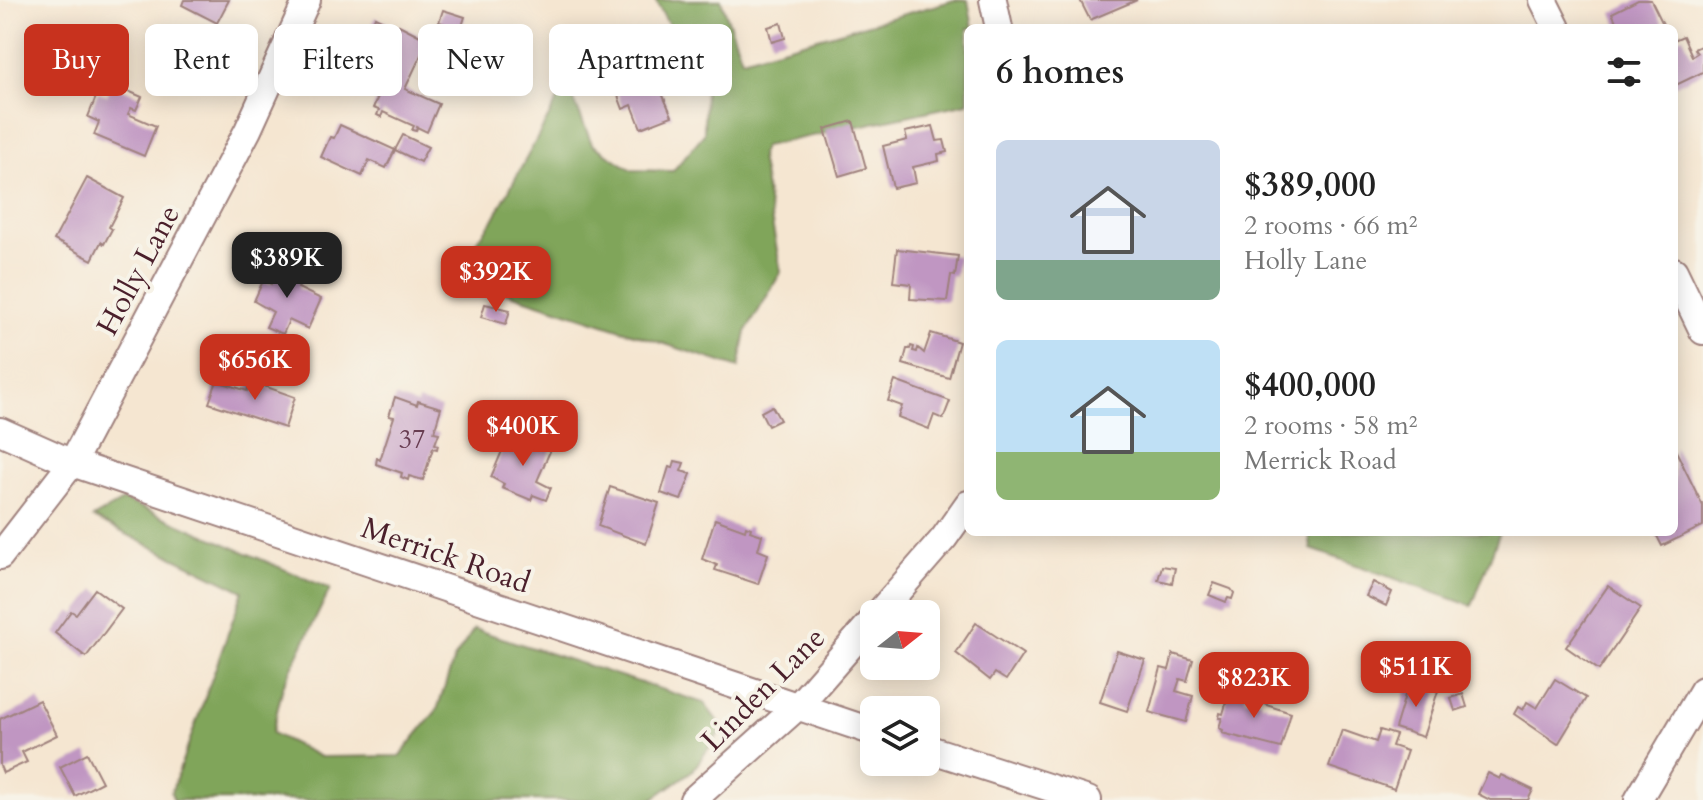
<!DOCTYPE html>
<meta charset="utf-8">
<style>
body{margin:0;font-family:Cardo,serif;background:#f2f2f2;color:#222;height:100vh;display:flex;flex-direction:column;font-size:30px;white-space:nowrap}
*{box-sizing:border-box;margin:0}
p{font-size:26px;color:#767676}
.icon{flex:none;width:44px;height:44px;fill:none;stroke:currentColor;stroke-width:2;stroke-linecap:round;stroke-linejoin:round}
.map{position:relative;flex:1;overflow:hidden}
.details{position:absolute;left:964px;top:24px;width:714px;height:512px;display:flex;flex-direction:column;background:#fff;border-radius:12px;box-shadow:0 4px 20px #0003}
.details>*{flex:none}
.banner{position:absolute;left:24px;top:24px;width:760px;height:72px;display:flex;gap:16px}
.needle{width:52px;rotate:73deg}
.buttons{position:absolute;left:860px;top:600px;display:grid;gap:16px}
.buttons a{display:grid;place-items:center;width:80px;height:80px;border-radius:12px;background:#fff;box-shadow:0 4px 20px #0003;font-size:40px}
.price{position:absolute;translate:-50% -68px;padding:0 18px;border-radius:16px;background:#c8321e;color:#fff;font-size:26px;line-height:52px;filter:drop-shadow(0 2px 4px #0008)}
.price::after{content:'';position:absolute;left:50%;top:48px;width:24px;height:18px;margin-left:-12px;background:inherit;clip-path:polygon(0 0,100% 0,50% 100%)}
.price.current{background:#222;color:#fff}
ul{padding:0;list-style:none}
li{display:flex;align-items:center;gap:24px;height:200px;padding:0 32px}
li span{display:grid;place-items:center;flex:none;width:224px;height:160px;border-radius:12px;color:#555}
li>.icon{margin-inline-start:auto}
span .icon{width:96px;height:96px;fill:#fffc;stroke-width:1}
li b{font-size:34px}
h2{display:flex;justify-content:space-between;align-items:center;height:96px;padding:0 32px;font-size:34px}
.tag{padding:0 28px;border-radius:12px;background:#fff;box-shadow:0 4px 20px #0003;font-size:28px;line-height:72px}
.tag.current{background:#c8321e;color:#fff}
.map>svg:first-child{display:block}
</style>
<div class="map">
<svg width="1703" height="800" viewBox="0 0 1703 800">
<rect width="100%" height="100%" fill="#f7f3e8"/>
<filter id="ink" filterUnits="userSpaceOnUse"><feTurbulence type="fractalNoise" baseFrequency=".0125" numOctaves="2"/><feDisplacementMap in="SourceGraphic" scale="16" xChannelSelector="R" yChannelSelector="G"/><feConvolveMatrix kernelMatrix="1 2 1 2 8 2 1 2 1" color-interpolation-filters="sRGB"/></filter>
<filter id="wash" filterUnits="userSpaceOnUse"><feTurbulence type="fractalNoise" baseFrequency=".006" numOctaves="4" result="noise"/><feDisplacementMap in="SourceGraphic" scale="32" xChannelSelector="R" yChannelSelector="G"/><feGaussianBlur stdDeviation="1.8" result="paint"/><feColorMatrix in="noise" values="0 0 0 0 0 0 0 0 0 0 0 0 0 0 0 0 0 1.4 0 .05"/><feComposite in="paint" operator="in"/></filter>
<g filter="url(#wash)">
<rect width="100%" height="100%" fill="#f5e6d1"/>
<g fill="#80a55a" stroke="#656242" stroke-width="2">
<polygon points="655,0 721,0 742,59 955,0 968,0 973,28 968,28 968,103 764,146 760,157 781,272 746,332 739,368 467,280 457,267 493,220 567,83 592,144 632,170 673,171 704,134 705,73 666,20"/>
<polygon points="124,500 330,589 283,686 272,733 320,757 400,756 437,710 454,659 474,629 704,703 723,728 693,770 651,800 174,800 171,793 243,591 93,518"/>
<polygon points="1309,532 1500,532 1472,606 1311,549"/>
</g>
<g id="blocks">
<g fill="#c096c2">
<polygon points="184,0 229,0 217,23 182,5"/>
<polygon points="1080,0 1137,0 1090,20"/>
<polygon points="1638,0 1651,0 1663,24 1656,28 1619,28 1612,13"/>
<polygon points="443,10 465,17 461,29 439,22"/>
<polygon points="375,17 398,28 399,25 428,40 405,89 439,104 427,132 417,127 416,131 412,130 414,126 383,112 381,117 377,115 379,110 373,108 387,76 356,61 354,52 360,43 365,45"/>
<polygon points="781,23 785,38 772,42 768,27"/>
<polygon points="1683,36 1692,56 1697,53 1694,49 1703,45 1703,72 1674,86 1674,40"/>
<polygon points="674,58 684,82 661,91 672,116 641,128 632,105 623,109 616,90 623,87 620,81"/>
<polygon points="112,84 142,97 136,110 131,108 128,114 156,126 144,156 94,135 99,122 88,117 98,92 107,96"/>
<polygon points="853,121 866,168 839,176 825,129"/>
<polygon points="340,125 395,150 386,168 369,160 362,176 321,157 330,137 334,138"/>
<polygon points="933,126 937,141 944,140 947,152 938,154 939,161 913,167 916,183 893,188 883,146 907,140 905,132"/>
<polygon points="403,135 428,147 420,162 395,150"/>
<polygon points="87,178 124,198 109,227 112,229 104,244 101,242 92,260 54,240"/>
<polygon points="897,249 958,256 955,276 951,275 947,301 910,299 911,284 893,282"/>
<polygon points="296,265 306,269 298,288 321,299 308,329 289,320 283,334 266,327 273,312 254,301 263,281 271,284 279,266 293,272"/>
<polygon points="485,304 510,310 506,324 481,317"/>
<polygon points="931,333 959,342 949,378 903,364 907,349 910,349 911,346 914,347 913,351 917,352 918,348 924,353"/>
<polygon points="217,381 247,391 250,381 295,397 285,428 209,403"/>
<polygon points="895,381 950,401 943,419 934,415 929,429 898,417 902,406 888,401"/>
<polygon points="395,397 417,405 418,401 441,408 434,432 439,433 435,444 438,445 437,449 433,448 423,480 409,476 408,480 401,477 402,473 376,464 377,458 380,460 394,417 389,416"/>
<polygon points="772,406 780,420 768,426 761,412"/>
<polygon points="517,434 551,449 537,481 551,488 546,500 533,495 531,500 502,488 504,484 491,477 505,444 511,446"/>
<polygon points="1674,447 1703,506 1703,526 1662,546 1655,532 1674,532"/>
<polygon points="675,461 684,463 681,471 691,474 681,500 661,493 669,467 673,468"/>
<polygon points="610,487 659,503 646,544 598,526"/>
<polygon points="715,519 745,530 746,526 751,528 750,531 762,535 758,550 768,554 758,584 715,570 717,565 702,559"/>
<polygon points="1162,566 1175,568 1172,583 1158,580"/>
<polygon points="1373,582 1392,592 1386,606 1366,596"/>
<polygon points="1214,583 1231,589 1234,593 1232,599 1228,598 1226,602 1209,595"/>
<polygon points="1608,586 1641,608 1599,670 1566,647"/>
<polygon points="95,589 122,609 86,657 55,633 71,611 76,614"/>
<polygon points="976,623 1023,654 1006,680 995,673 990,680 956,653"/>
<polygon points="1117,651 1145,660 1127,711 1100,702"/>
<polygon points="1173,654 1193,660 1187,681 1180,679 1176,691 1193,696 1186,722 1149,712 1161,668 1169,670"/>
<polygon points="1555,679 1586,698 1558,744 1514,714 1518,707 1523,710 1527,702 1537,708"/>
<polygon points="1409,682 1438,691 1423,737 1395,728"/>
<polygon points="1231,687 1246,692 1244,698 1261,701 1260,704 1267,703 1266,705 1291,713 1281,748 1222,733 1223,730 1219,728 1222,718 1219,718 1220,713 1223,714"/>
<polygon points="1463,694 1467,707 1455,711 1451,698"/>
<polygon points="39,700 57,735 22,752 27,762 3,773 0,766 0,719"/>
<polygon points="1342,730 1376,742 1380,730 1396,735 1392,746 1407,751 1394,789 1329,767"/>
<polygon points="87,753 102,782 75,796 60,767"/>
<polygon points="1488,773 1500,779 1502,775 1533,790 1528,800 1490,800 1478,794"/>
</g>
</g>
</g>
<g filter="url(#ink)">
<use href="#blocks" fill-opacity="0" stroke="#a0827e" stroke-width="2"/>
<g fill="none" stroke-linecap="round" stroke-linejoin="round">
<defs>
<g id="minor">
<polyline points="993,0 999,28"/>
<polyline points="1543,0 1557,28"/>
<polyline points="1674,271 1703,331"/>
<polyline points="0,431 72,463 874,732"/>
<polyline points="0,556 72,463 248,130 307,0"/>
<polyline points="878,614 944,538 968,504"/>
<polyline points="926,748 1088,800"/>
<polyline points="693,800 797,707 874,619"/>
<polyline points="1638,800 1703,690"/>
</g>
</defs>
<use href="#minor" stroke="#a0827e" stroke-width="30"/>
<use href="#minor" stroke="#fff" stroke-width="26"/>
</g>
</g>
<g text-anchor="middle" stroke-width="8" stroke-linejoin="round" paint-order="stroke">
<g font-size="26" fill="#683d51">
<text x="412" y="448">37</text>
</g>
<g font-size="30" fill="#4a1f2b" stroke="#f7f3e8">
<text transform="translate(138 270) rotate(-62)" y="10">Holly Lane</text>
<text transform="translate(446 555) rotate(19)" y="10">Merrick Road</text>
<text transform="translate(763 689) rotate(-45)" y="10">Linden Lane</text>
</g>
</g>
</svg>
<div class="buttons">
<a><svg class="needle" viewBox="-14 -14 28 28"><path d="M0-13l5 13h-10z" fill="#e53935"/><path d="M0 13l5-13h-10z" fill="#767676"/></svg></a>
<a><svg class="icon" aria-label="layers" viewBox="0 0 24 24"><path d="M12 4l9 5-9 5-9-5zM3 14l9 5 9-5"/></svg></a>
</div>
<b class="price current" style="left:287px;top:300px">$389K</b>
<b class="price" style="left:496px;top:314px">$392K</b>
<b class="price" style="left:255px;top:402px">$656K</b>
<b class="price" style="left:523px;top:468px">$400K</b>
<b class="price" style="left:1416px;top:709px">$511K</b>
<b class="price" style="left:1254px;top:720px">$823K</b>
<div class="banner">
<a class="tag current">Buy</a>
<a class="tag">Rent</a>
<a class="tag">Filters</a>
<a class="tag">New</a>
<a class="tag">Apartment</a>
</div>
<section class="details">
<h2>6 homes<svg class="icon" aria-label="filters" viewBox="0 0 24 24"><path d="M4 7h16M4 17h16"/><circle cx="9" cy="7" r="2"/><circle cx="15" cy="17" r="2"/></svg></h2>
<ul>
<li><span style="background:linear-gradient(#c9d6e8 75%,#7fa58c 0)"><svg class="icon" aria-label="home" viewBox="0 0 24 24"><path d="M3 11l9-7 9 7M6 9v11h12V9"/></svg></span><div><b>$389,000</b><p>2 rooms · 66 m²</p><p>Holly Lane</p></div></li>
<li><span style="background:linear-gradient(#bfe0f5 70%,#8fb573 0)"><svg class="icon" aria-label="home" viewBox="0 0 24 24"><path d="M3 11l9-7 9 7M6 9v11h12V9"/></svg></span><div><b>$400,000</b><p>2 rooms · 58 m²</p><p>Merrick Road</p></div></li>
</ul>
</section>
</div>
